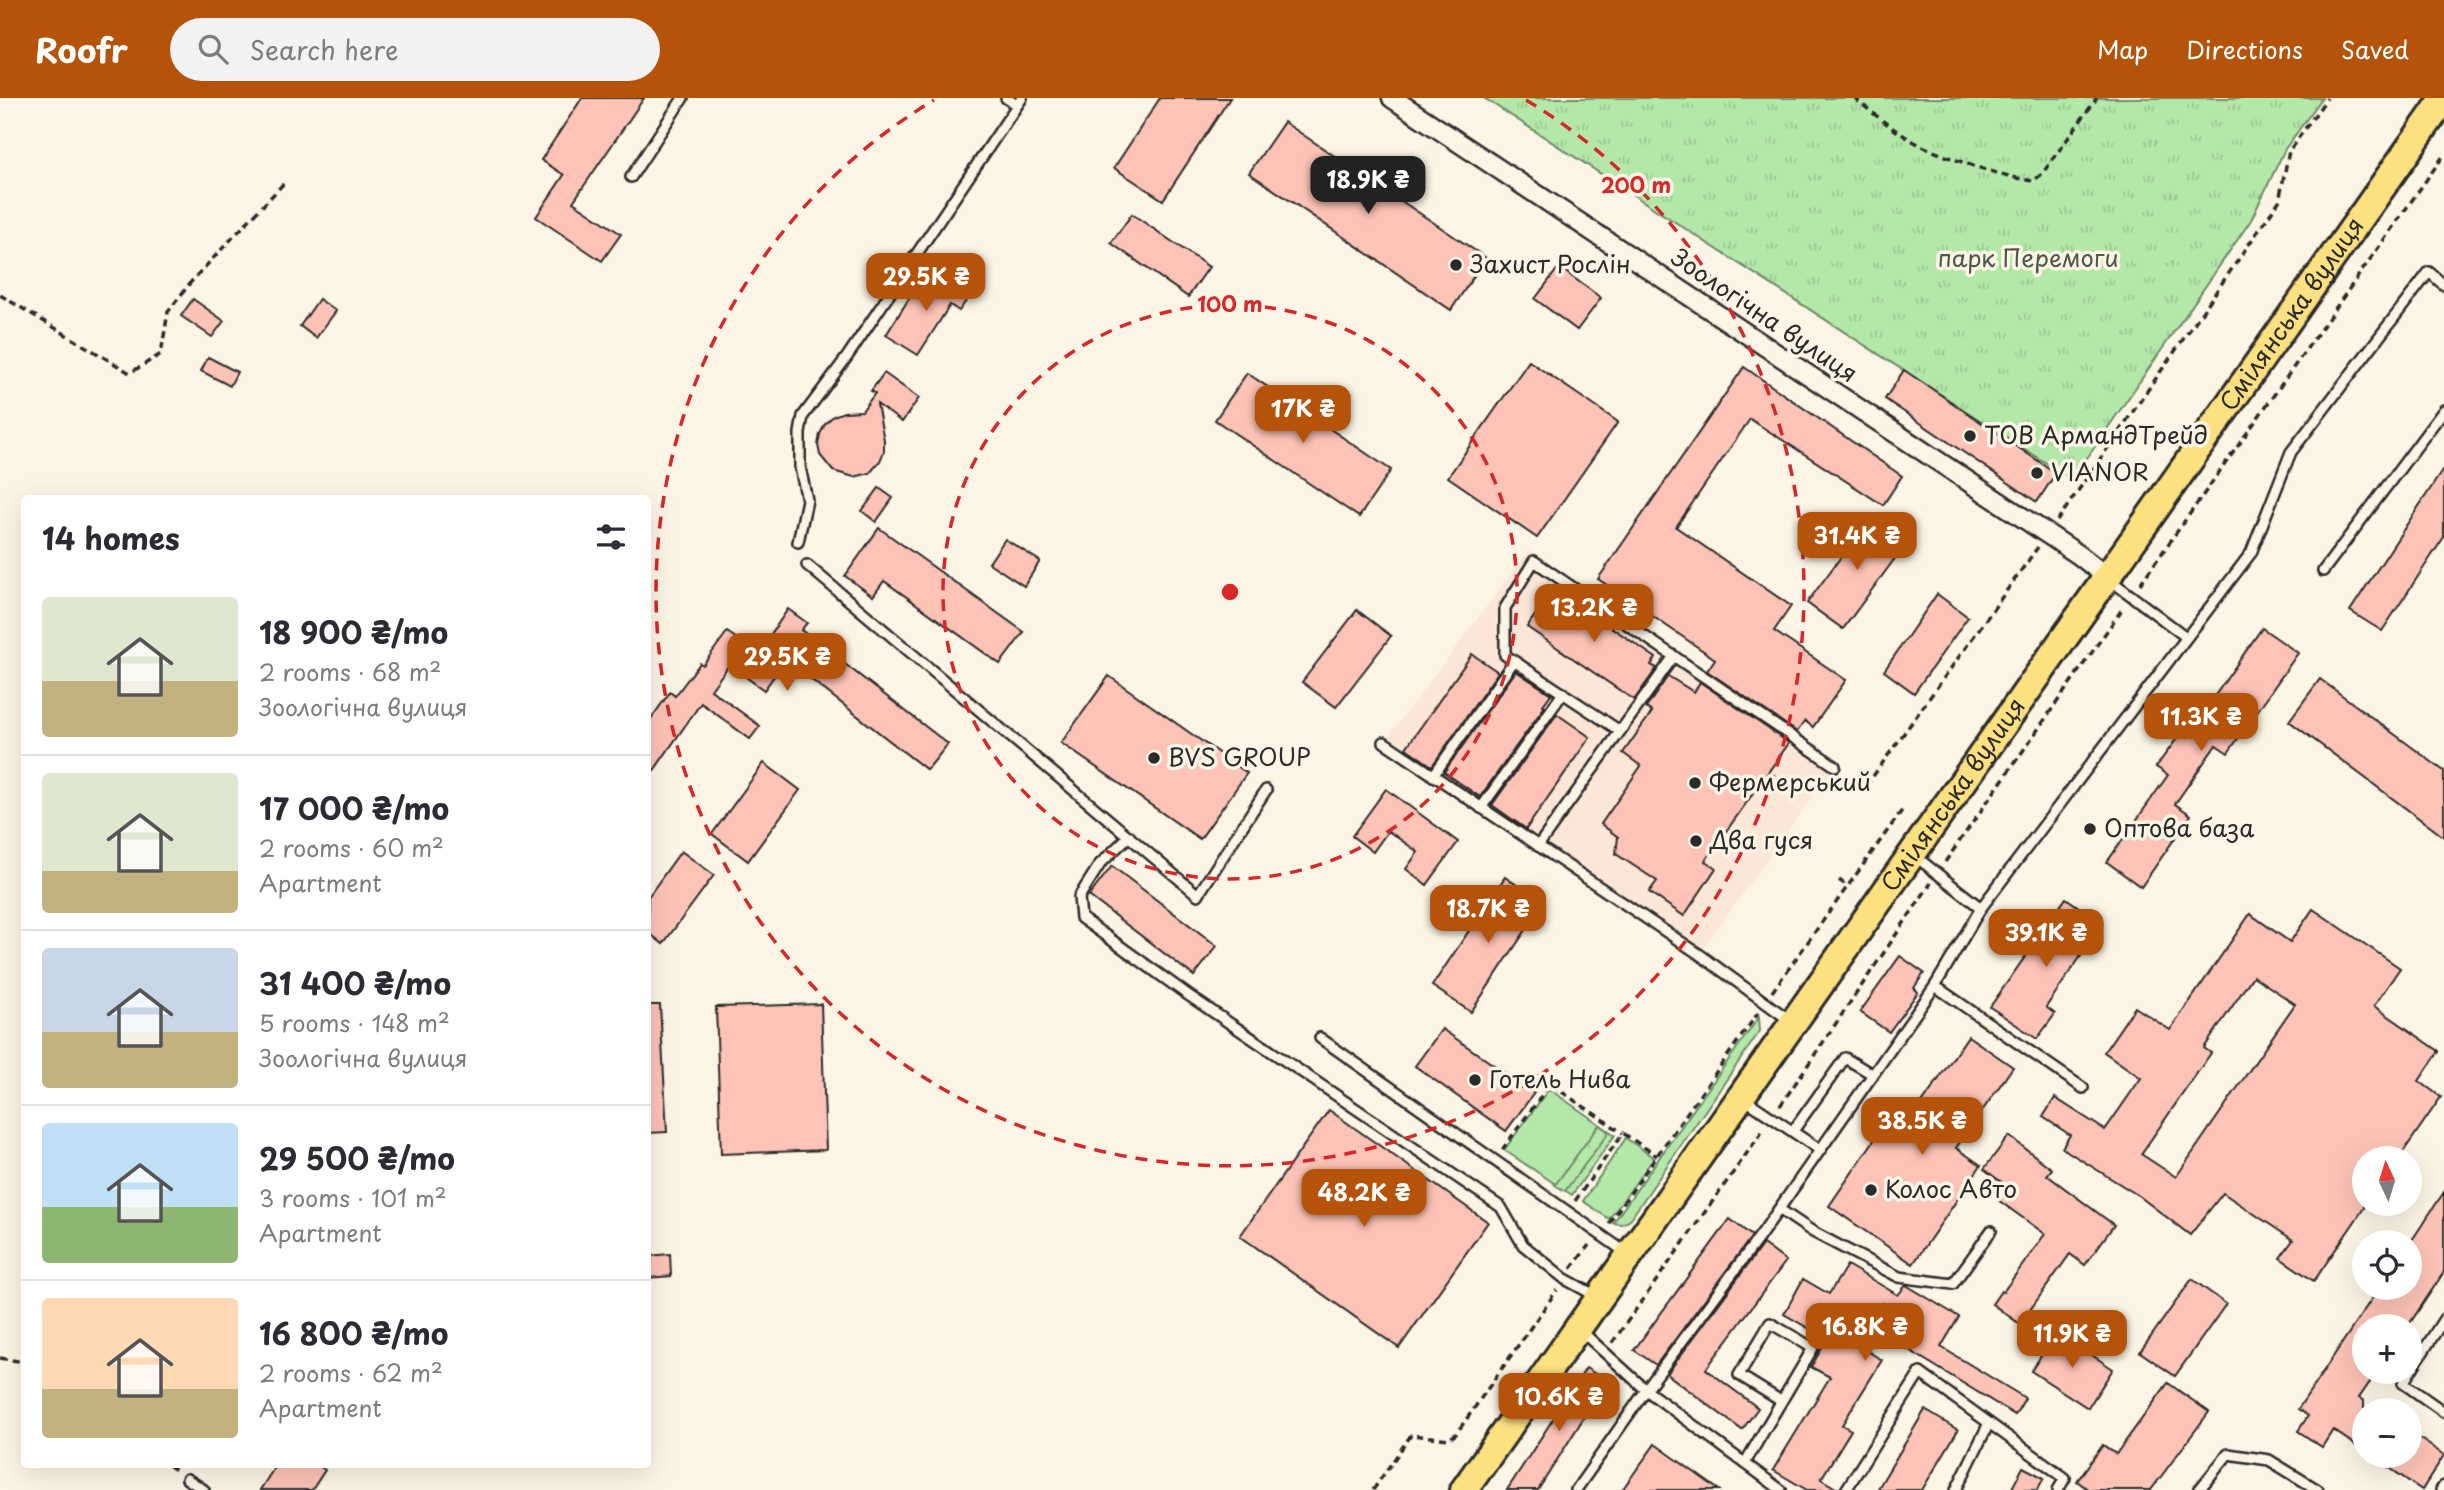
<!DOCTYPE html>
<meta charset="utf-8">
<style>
body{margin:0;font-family:"Playpen Sans",sans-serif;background:#f2f2f3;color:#2b2b33;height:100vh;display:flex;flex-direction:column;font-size:26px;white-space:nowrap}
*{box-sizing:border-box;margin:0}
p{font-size:23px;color:#7c7c81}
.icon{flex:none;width:38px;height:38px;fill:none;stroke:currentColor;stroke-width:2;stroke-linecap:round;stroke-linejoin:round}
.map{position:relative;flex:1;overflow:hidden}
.sheet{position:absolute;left:21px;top:397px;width:630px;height:973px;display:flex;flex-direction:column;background:#fff;border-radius:7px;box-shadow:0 7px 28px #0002}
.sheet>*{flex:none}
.needle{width:46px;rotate:356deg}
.controls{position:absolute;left:2352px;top:1048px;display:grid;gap:14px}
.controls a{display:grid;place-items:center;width:70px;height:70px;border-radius:50%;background:#fff;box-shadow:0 7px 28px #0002;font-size:35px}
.price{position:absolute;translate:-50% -60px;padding:0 16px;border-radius:14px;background:#b45309;color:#fff;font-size:23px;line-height:46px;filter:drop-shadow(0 2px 4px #0008)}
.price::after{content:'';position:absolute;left:50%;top:42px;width:21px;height:16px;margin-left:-10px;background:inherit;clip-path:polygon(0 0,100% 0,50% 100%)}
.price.current{background:#222;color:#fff}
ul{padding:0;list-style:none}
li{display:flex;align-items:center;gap:21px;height:175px;padding:0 21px}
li+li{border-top:2px solid #e1e1e2}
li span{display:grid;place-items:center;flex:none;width:196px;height:140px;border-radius:7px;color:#555}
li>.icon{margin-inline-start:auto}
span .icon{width:84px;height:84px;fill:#fffc;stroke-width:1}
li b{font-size:30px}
h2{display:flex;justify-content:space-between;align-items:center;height:84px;padding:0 21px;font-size:30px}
header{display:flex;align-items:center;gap:42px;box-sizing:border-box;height:98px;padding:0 35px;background:#b45309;color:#fff}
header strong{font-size:33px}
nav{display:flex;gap:38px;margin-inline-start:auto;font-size:24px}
.search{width:490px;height:63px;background:#f2f2f3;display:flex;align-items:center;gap:18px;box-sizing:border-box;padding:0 24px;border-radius:38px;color:#7c7c81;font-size:26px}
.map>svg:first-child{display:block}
</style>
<header>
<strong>Roofr</strong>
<div class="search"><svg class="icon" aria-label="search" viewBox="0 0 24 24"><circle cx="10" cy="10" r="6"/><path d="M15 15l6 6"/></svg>Search here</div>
<nav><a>Map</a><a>Directions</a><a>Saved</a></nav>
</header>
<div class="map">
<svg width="2444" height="1392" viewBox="0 0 2444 1392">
<defs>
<pattern id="forest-crowns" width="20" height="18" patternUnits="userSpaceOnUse" patternTransform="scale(1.75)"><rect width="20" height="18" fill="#b4e8a9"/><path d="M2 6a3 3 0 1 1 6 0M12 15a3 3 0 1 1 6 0" fill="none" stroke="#9bc792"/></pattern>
<pattern id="park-tufts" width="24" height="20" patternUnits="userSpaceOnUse" patternTransform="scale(1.75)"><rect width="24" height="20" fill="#b4e8a9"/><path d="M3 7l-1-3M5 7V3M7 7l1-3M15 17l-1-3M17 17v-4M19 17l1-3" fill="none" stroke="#9bc792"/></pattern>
</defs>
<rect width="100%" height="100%" fill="#fcf5e5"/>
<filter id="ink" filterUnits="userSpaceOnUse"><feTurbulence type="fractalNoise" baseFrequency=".0143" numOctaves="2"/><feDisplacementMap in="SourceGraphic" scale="14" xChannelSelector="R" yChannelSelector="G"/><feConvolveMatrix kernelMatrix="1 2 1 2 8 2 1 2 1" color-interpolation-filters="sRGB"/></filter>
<g filter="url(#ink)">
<polygon fill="#fce6d7" points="1530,451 1674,558 1835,668 1699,856 1384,644"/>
<g fill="#b4e8a9" stroke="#708a6a" stroke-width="2">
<polygon points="1759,919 1760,933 1629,1123 1621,1126 1613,1125"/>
<polygon points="1549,991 1615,1037 1572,1097 1504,1052"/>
<polygon points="1626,1040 1654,1060 1609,1121 1583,1103"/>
</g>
<polygon fill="url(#forest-crowns)" stroke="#708a6a" stroke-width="2" points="1599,1027 1609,1034 1565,1093 1555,1087"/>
<polygon fill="url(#park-tufts)" stroke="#708a6a" stroke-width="2" points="1484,0 2322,0 2285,51 2251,122 2072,382"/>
<g fill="#fdc3b6" stroke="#2b2b2b" stroke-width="2" fill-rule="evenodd">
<polygon points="582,0 644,0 573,104 621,136 602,163 536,119 564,77 541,62"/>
<polygon points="1160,0 1230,0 1163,102 1114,70"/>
<polygon points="1284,24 1486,160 1451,212 1249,75"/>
<polygon points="1132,116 1209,169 1188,199 1111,145"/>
<polygon points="1559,169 1601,200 1577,232 1535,201"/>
<polygon points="944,179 971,196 959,213 950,207 918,257 886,237 922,180 937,190"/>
<polygon points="193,201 224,223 212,239 181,218"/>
<polygon points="319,201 336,213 316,240 300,228"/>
<polygon points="208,259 237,274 230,288 201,273"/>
<polygon points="1529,263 1618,324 1537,440 1448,379"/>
<polygon points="1744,269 1902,378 1883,407 1750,321 1676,429 1791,508 1774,533 1846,582 1813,629 1805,623 1797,634 1707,573 1715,561 1598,481"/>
<polygon points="1904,272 2056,375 2037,404 1885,301"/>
<polygon points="884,275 919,300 902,324 877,306 884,342 884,353 880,363 870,375 854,379 833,373 820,357 818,347 820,336 825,326 833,318 844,314 862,313 875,295 871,293"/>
<polygon points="1247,275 1391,372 1359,419 1215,322"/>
<polygon points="2444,370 2444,439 2382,533 2350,513"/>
<polygon points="879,390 893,400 876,424 862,413"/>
<polygon points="1871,418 1907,444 1843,531 1807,505"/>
<polygon points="879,430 1024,534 1000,566 884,483 873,498 845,478"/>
<polygon points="1005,441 1040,463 1024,488 989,465"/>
<polygon points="1554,490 1656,560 1651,567 1657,570 1634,602 1527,529"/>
<polygon points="1937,496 1968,519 1914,595 1884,573"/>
<polygon points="788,511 807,525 801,532 948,646 927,672 786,562 764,592 729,567 711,592 760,628 750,641 701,605 648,681 648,625 670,594 675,598 700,565 703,567 727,534 758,555"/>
<polygon points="1357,512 1391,538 1336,609 1302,584"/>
<polygon points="2262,530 2298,555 2228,655 2216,647 2175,706 2191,717 2141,789 2107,764 2168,677 2156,669 2186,628 2191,632"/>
<polygon points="1472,556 1498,574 1432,668 1406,650"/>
<polygon points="1516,573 1551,596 1543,607 1545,608 1480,699 1444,674"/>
<polygon points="1109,578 1247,675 1200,741 1061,645"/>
<polygon points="1668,578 1694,594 1700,584 1789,645 1705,763 1716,770 1684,818 1649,794 1657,783 1616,756 1618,739 1601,726 1641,668 1623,655 1652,614 1646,610"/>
<polygon points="2320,581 2444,673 2444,739 2289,623"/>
<polygon points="1557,616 1590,639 1526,731 1492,707"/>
<polygon points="764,665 800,692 748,763 712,736"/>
<polygon points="1386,691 1458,744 1427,787 1406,771 1418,754 1388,733 1373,754 1352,738"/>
<polygon points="681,753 714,777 663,846 648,834 648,799"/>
<polygon points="1112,768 1217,848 1194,878 1089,798"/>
<polygon points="1505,779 1544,805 1471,914 1432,888"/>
<polygon points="2066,800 2103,826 2046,909 2055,916 2037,941 1990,909"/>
<path d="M2313,811L2400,870L2374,908L2439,953L2419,983L2441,999L2399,1060H2364V1110L2314,1183L2280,1160L2293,1142L2223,1095L2190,1137L2139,1098L2062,1050L2070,1037L2043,1019L2055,1000L2105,1032L2141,980L2104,954L2135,909L2170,932L2250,816L2290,844ZM2253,878L2295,906L2176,1079L2141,1056L2211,955L2204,950Z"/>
<polygon points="1900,858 1924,875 1914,890 1918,894 1889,934 1860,914"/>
<polygon points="821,906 826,1052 721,1056 716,909"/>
<polygon points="648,907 660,907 667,1034 648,1035"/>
<polygon points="1442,931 1534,995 1506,1033 1415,968"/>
<polygon points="1968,938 2013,969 1956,1050 1981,1067 1913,1166 1829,1108 1897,1009 1912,1020"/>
<polygon points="1329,1012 1488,1124 1399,1250 1240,1138"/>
<polygon points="2009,1038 2052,1071 2047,1077 2114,1127 2085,1167 2070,1156 2020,1226 1992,1206 2001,1193 2003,1194 2045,1136 1998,1102 2008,1089 1984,1071"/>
<polygon points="2444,1094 2444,1174 2408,1228 2364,1228 2364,1274 2377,1274 2359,1300 2364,1303 2364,1353 2333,1332 2322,1349 2298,1333 2308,1318 2298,1311 2379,1190 2410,1190 2410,1145"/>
<polygon points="1730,1121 1752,1138 1656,1267 1634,1252"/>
<polygon points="1763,1146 1786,1163 1706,1271 1758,1310 1742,1332 1667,1276"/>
<polygon points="670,1156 671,1178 648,1180 648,1158"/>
<polygon points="1847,1167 1898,1197 1906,1187 1959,1219 1941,1249 2025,1300 2015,1317 1896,1244 1909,1222 1882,1205 1859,1248 1882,1262 1842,1327 1851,1332 1821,1381 1839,1392 1807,1392 1773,1372 1830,1279 1811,1269 1827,1241 1784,1216 1803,1181 1829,1196"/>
<polygon points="2192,1181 2226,1206 2175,1278 2140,1254"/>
<polygon points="2057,1234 2113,1271 2088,1310 2031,1273"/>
<polygon points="1586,1270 1607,1283 1538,1392 1507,1392"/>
<polygon points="2168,1285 2209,1314 2151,1392 2089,1392 2077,1383 2103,1347 2116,1356"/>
<polygon points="1925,1312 1958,1332 1922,1392 1877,1392"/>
<polygon points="2410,1334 2444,1357 2422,1392 2372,1358 2410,1358"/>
<polygon points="1655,1346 1719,1392 1622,1392"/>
<polygon points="276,1367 317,1367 325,1372 312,1392 260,1392"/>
<polygon points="2023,1369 2044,1380 2037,1392 2011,1392"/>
</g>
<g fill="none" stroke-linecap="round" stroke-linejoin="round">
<defs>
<g id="lane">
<polyline points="1006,0 1017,7"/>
<polyline points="631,79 683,0"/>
<polyline points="798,444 807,402 800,369 800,335 803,318 847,259 1022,0"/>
<polyline points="807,467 1198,797 1266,692"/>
<polyline points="2323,473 2444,312"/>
<polyline points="2109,481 2186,539"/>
<polyline points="1620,633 1505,557 1505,510 1534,463 1835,668"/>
<polyline points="1384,644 1699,856 1792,924"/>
<polyline points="1433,678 1514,563"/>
<polyline points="1481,710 1563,595"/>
<polyline points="1129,738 1100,766 1079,799 1081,820 1188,897 1501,1109 1523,1147 1565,1181 1598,1199"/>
<polyline points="1538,748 1674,558"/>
<polyline points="1981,810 2251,455 2291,354 2429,174 2444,187"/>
<polyline points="1935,888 2083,990"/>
<polyline points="1320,940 1628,1156"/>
<polyline points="1743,1000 1820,1052"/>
<polyline points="1793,1033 1845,960 1872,976"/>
<polyline points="1779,1111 1813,1134 1899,1179 1953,1186 1991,1133"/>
<polyline points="2444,1221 2403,1285 2444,1314"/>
<polyline points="1580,1232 1646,1292 1781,1392"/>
<polyline points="1745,1365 1813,1250 1770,1225 1739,1277 1781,1303"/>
<polyline points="187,1381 204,1392"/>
<polyline points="1576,1392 1646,1292 1760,1138 1935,888 1981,810 1915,758"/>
<polyline points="1846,1392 1920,1275 2065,1380 2058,1392"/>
<polyline points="1956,1392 1989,1325"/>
<polyline points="2199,1392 2228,1356 2269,1362 2318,1392"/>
<polyline points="2441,1392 2444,1388"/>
</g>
<polyline id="street" points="1392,0 2079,457 2107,479"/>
<g id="primary">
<path id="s1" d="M1464,1392L2444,1"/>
</g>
</defs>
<use href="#lane" stroke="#2b2b2b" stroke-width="14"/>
<use href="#street" stroke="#2b2b2b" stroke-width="23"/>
<use href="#primary" stroke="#2b2b2b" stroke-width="32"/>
<g stroke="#2b2b2b" stroke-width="3.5" stroke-dasharray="7 5" stroke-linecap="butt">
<path d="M1854,0C1871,13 1888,28 1906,39C1934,57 1999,78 2033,83L2042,76L2097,0"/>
<polyline points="0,197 130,275 161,256 168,214 190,185 284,85"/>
<polyline points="2057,423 2279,103 2289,53 2327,0"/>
<polyline points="2140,486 2444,57"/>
<polyline points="1866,688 2038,449"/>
<polyline points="1945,764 2123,510"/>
<polyline points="1839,782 1847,788"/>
<polyline points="1772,894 1903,711"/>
<polyline points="1780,1008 1931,785"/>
<polyline points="1502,1052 1550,986 1623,1035"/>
<polyline points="1575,1103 1623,1035 1657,1058"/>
<polyline points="1609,1125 1758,915"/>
<polyline points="1571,1171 1589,1147"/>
<polyline points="1612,1245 1764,1031"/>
<polyline points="0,1260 24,1264"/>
<polyline points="169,1367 178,1374"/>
<polyline points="1373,1392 1411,1337 1449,1341 1456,1336 1557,1192"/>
</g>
<use href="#lane" stroke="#fcf5e5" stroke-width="9"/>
<use href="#street" stroke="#fcf5e5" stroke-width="18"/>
<use href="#primary" stroke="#fde080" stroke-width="26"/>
</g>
</g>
<g fill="none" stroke="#d62828" stroke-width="3.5" stroke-dasharray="12 9">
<circle cx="1230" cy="494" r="287"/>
<path d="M1526 2A574 574 0 1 1 934 2"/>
</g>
<g fill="#2b2b2b" stroke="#fcf5e5" stroke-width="2.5">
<circle cx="1456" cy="167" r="7"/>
<circle cx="1970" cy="338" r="7"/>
<circle cx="2037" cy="375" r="7"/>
<circle cx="1154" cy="660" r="7"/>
<circle cx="1695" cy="685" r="7"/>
<circle cx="2090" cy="731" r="7"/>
<circle cx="1696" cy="743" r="7"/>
<circle cx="1475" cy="982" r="7"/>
<circle cx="1871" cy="1092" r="7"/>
</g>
<g text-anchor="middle" stroke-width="7" stroke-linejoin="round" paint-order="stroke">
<g font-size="24" fill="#4d5a4a" stroke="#fcf5e5">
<text x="2028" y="169">парк Перемоги</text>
</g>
<g font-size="24" fill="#2b2b2b" stroke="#fcf5e5" text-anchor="start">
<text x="1470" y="175">Захист Рослін</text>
<text x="1984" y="346">ТОВ АрмандТрейд</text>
<text x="2051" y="383">VIANOR</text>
<text x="1168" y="668">BVS GROUP</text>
<text x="1709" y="693">Фермерський</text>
<text x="2104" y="739">Оптова база</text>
<text x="1710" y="751">Два гуся</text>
<text x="1489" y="990">Готель Нива</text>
<text x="1885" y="1100">Колос Авто</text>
</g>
<g font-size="24" fill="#2b2b2b" stroke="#fcf5e5">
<text dy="8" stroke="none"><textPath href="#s1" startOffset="1438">Смілянська вулиця</textPath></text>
<text transform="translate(1764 218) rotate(34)" y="8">Зоологічна вулиця</text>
<text dy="8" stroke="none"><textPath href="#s1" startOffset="850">Смілянська вулиця</textPath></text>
</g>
</g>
<circle cx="1230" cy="494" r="10" fill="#d62828" stroke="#fcf5e5" stroke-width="3.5"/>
<g font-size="21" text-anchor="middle" font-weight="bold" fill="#d62828" stroke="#fcf5e5" stroke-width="7" stroke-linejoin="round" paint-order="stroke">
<text x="1636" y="95">200 m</text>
<text x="1230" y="214">100 m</text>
</g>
</svg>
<div class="controls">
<a><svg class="needle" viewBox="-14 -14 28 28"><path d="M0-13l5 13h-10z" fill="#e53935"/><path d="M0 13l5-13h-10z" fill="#7c7c81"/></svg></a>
<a><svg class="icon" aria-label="locate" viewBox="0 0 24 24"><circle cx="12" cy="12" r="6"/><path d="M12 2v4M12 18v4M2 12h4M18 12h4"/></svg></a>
<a>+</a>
<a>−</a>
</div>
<b class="price current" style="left:1368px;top:118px">18.9K ₴</b>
<b class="price" style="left:926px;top:215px">29.5K ₴</b>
<b class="price" style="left:1303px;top:347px">17K ₴</b>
<b class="price" style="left:1857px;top:474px">31.4K ₴</b>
<b class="price" style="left:1594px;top:546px">13.2K ₴</b>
<b class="price" style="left:787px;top:595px">29.5K ₴</b>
<b class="price" style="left:2201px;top:655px">11.3K ₴</b>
<b class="price" style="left:1488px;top:847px">18.7K ₴</b>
<b class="price" style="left:2046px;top:871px">39.1K ₴</b>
<b class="price" style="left:1922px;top:1059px">38.5K ₴</b>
<b class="price" style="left:1364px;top:1131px">48.2K ₴</b>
<b class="price" style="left:1865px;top:1265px">16.8K ₴</b>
<b class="price" style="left:2072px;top:1272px">11.9K ₴</b>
<b class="price" style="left:1559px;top:1335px">10.6K ₴</b>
<section class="sheet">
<h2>14 homes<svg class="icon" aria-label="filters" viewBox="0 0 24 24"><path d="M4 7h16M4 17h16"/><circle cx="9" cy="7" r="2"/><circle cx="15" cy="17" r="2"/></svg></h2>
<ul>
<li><span style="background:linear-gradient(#dfe7d0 60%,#c2b280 0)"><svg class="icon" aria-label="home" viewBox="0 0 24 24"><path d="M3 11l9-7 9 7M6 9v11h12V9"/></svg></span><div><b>18 900 ₴/mo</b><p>2 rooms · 68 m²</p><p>Зоологічна вулиця</p></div></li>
<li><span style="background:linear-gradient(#dfe7d0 70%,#c2b280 0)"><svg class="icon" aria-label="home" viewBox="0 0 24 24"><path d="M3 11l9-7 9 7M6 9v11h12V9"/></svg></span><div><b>17 000 ₴/mo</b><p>2 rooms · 60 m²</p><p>Apartment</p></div></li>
<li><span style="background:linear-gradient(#c9d6e8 60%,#c2b280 0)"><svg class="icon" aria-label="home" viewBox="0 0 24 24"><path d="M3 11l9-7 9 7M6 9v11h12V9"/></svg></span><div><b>31 400 ₴/mo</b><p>5 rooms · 148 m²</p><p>Зоологічна вулиця</p></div></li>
<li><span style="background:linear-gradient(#bfe0f5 60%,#8fb573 0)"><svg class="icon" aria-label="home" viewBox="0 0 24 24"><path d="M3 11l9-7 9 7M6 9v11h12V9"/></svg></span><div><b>29 500 ₴/mo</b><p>3 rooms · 101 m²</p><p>Apartment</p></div></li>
<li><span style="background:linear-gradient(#ffd9b3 65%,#c2b280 0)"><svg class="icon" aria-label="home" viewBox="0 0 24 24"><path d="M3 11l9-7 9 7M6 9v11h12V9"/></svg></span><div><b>16 800 ₴/mo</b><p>2 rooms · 62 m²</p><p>Apartment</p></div></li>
</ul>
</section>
</div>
